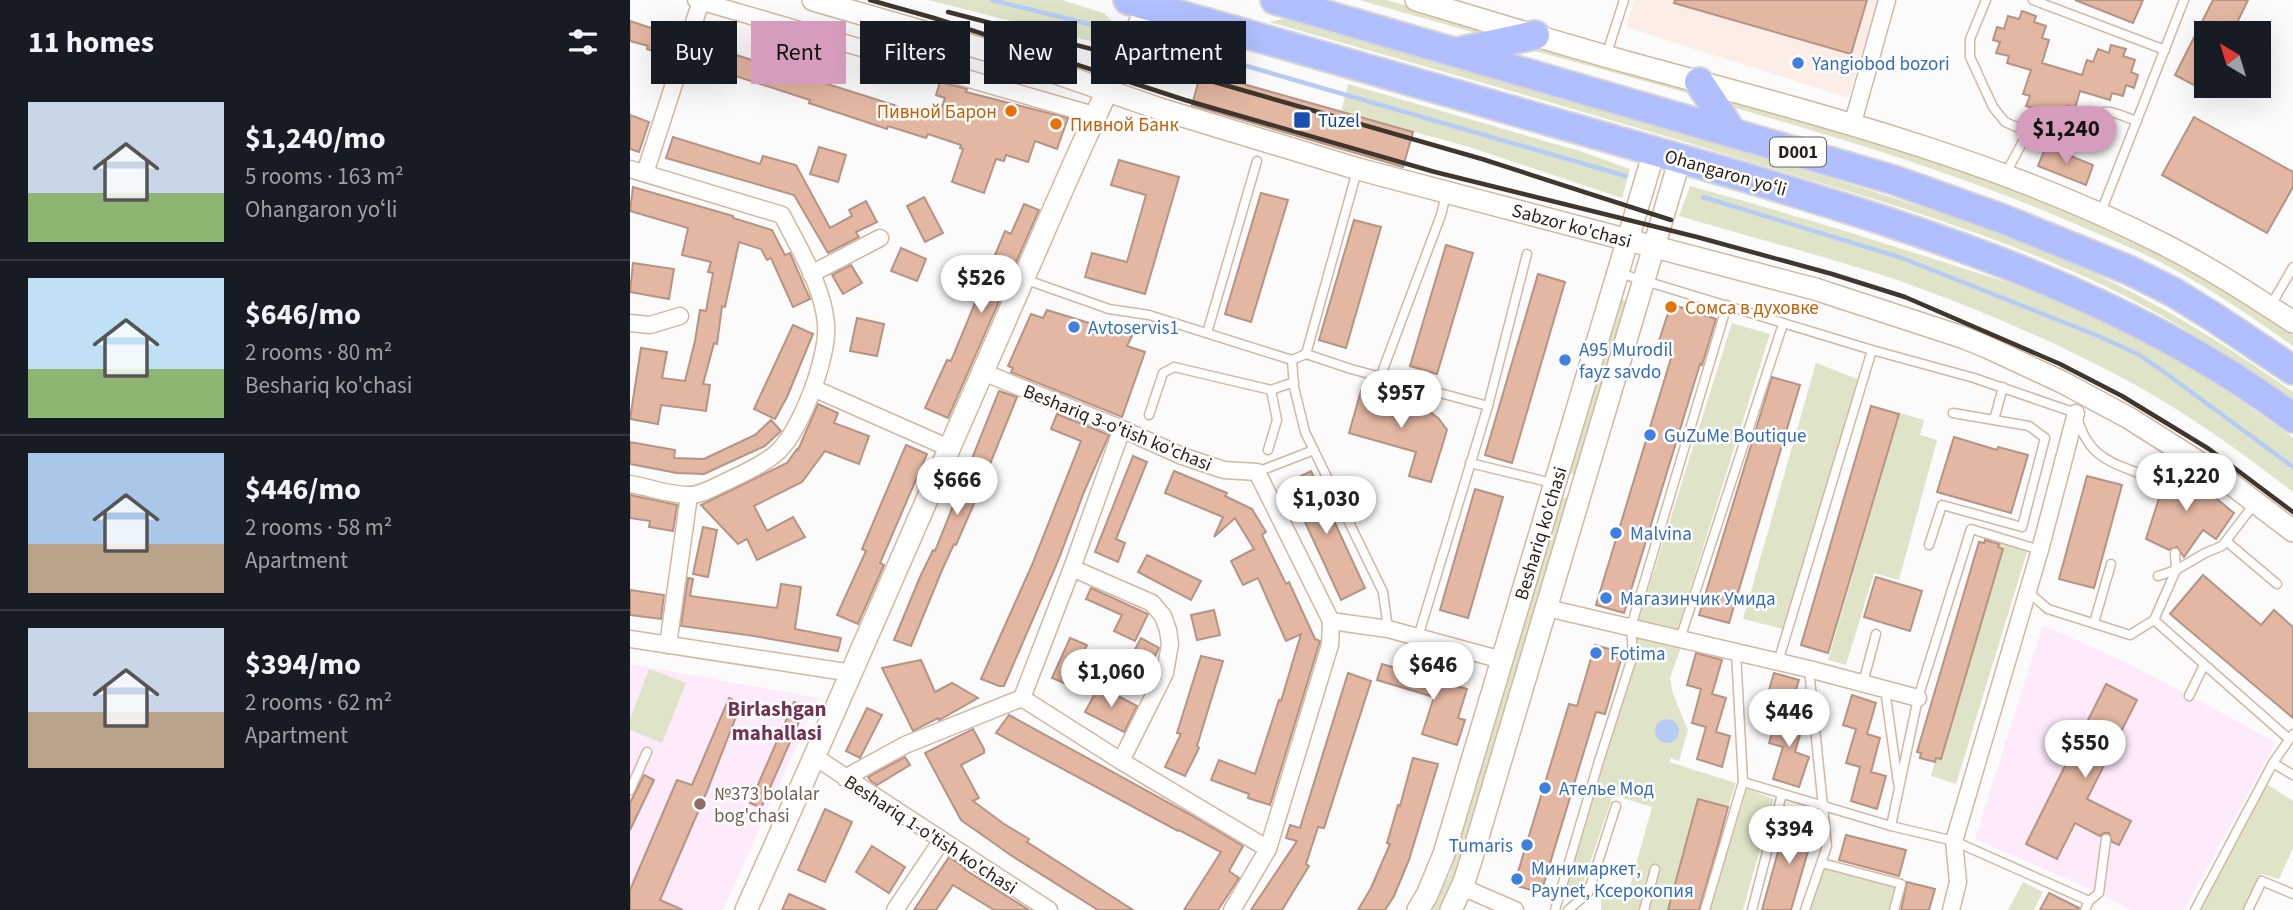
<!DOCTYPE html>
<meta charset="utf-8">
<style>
body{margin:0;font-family:"Source Sans 3",sans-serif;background:#242831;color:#f1f3f6;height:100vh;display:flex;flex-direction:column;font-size:26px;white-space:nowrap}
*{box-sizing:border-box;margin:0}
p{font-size:23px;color:#9ea1a6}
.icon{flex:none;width:38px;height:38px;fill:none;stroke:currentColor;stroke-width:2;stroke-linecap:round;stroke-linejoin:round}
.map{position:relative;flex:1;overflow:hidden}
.sheet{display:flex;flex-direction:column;background:#171b24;width:630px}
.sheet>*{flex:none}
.banner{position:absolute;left:21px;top:21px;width:665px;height:63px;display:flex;gap:14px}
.needle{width:46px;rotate:322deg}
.controls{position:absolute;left:1564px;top:21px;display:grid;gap:14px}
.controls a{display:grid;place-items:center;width:77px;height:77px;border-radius:0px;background:#171b24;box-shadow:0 7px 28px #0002;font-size:35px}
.price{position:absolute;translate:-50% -60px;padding:0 16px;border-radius:24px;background:#fff;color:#222;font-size:23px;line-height:46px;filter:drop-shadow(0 2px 4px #0008)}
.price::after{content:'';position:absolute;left:50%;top:42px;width:21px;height:16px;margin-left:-10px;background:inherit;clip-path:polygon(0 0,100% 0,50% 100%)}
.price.current{background:#d59cbe;color:#111}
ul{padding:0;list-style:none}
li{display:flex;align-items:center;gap:21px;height:175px;padding:0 28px}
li+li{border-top:2px solid #363941}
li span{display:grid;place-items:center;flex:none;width:196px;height:140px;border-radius:0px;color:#555}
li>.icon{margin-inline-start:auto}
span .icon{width:84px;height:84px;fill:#fffc;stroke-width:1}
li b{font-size:30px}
h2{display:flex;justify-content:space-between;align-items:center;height:84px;padding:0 28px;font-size:30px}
.chip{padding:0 24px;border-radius:0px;background:#171b24;box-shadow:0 7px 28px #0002;font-size:24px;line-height:63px}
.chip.current{background:#d59cbe;color:#111}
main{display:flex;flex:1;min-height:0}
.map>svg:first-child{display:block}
</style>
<main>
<section class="sheet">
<h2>11 homes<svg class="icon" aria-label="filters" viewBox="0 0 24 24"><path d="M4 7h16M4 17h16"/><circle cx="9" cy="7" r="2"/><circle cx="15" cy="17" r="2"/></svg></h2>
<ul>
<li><span style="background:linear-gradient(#c9d6e8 65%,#8fb573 0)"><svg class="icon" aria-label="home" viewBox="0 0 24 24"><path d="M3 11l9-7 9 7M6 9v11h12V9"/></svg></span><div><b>$1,240/mo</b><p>5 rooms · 163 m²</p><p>Ohangaron yoʻli</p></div></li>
<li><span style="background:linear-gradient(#bfe0f5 65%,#8fb573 0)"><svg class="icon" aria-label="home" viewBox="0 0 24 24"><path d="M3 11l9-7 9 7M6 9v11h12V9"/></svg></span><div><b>$646/mo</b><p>2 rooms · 80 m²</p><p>Beshariq ko'chasi</p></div></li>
<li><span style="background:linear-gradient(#a9c7e8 65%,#b9a48a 0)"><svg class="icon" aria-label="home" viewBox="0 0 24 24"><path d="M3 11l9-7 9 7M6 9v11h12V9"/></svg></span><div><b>$446/mo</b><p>2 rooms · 58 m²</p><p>Apartment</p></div></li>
<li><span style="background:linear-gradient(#c9d6e8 60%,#b9a48a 0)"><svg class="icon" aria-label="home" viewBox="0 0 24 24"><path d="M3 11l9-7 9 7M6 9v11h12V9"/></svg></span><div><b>$394/mo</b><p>2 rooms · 62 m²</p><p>Apartment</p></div></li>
</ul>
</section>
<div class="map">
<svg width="1663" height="910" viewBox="0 0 1663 910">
<rect width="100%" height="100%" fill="#fbfbfb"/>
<polygon fill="#fceee7" points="1004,0 1248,0 1218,98 996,27"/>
<g fill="#fdeafb">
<polygon points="1413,625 1503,666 1646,742 1554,910 1501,910 1469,893 1345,839"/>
<polygon points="0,664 188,698 93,910 0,910"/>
</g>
<g fill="#dfe4c8">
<polygon points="298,0 432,0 474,13 486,26 480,46"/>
<polygon points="729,0 756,0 870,32 853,35"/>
<path d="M658,18C814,65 970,109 1126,156C1234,189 1345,219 1449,266C1525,301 1595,344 1663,392V401C1609,362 1554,326 1495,296C1374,235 1240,198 1111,159C954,111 797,67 639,22Z"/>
<polygon points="913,45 1068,90 1072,97 894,48"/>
<polygon points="718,84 953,152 1000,169 992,198 836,146 711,112"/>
<path d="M1088,96L1315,165L1431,207L1529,250L1661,331L1663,336V346C1621,316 1578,287 1532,263C1506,249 1477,238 1450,226C1333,175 1213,139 1092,104Z"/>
<path d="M1060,186C1144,209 1227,234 1310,261C1353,275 1398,287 1440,305C1520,340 1593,386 1663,438V492C1607,449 1549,407 1487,375C1418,339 1346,308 1273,282C1199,257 1123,238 1049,216Z"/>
<polygon points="992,300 998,301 946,474 942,474 940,472"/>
<polygon points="1102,323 1140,334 1046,634 1007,625"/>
<polygon points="1186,363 1230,380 1153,629 1113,619"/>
<polygon points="1270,413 1294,420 1290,435 1307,440 1269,580 1244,573 1216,665 1198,660"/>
<polygon points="936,497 938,500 828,874 811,910 802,910 820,873 930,501"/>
<polygon points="1370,542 1397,552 1326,784 1301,776 1306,758 1311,759 1372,549 1368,547"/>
<polygon points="1001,627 1051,647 1040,678 1043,694 1058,730 1049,761 1041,758 1039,762 1106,783 1098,807 1068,800 1038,910 971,910 971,894 997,897 1022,807 983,795 950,892 931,889 1003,655"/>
<polygon points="19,669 56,683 32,743 0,730 0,719"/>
<polygon points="1637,784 1663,801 1663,848 1649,879 1632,874 1612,910 1571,910"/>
<polygon points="1117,789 1144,799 1113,910 1080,910"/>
<polygon points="1192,863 1271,884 1264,910 1175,910"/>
<polygon points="1393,882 1413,892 1404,910 1378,910"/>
</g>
<circle fill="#b7ccf4" cx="1037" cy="731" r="12"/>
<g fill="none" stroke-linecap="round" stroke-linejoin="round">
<g stroke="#b7ccf4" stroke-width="4.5">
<polyline points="362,0 479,29"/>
<polyline points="523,39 996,176"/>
<polyline points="1073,197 1272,258 1466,335 1508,354 1530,369 1663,467"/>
</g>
</g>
<g fill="#e4b7a2" stroke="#b59484" stroke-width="2">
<polygon points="1045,0 1237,0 1221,54 1044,3"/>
<polygon points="1445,0 1513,0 1503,23"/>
<polygon points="1583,0 1618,0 1602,33 1577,33 1577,82 1573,90 1545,75"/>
<polygon points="1392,11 1406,16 1404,22 1416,26 1412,38 1419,40 1412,63 1452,75 1457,60 1463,62 1468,49 1479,53 1481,45 1496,49 1493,56 1505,60 1501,72 1508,75 1504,88 1496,85 1493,96 1482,93 1480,100 1450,91 1445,108 1437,106 1433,117 1423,114 1421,121 1407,116 1409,110 1396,106 1400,96 1393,94 1401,70 1377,63 1379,56 1366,53 1370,42 1363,40 1367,27 1374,29 1378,16 1389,19"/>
<polygon points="0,21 48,37 42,57 17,49 18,46 0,41"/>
<polygon points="68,43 308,119 315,98 306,95 310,82 337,89 336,92 438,118 427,149 405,141 398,162 376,155 374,161 366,159 354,193 322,182 333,149 330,148 331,145 298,134 296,138 258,126 257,129 179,103 180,100 62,62"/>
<polygon points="571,72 783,132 773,167 562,105"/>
<polygon points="0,115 19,122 9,152 0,149"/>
<polygon points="1564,117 1663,172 1663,187 1637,233 1532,175"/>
<polygon points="43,137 130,164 133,156 166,165 200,228 222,216 219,210 236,201 247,222 226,232 229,237 198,253 164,195 36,158"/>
<polygon points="1416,146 1463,165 1456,185 1408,166"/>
<polygon points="189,147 216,155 208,182 180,174"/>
<polygon points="489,160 549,177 515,294 455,277 462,253 497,262 516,195 481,185"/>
<polygon points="3,187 103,216 103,218 142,230 155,255 160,253 180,299 163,307 141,258 137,260 131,249 109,242 95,307 92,306 87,344 84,343 73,384 80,385 76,411 31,405 28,424 0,419 11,348 37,352 32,378 55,381 65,341 70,310 76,311 83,273 78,272 81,262 52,255 58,228 0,211"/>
<polygon points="631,193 658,200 621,322 595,314"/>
<polygon points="294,197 313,233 295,242 277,206"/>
<polygon points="394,204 409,210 318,418 295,408 317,360 321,361 375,231 381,234"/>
<polygon points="724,220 751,227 716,348 689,340"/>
<polygon points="816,245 843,253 807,374 780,366"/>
<polygon points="271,248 296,259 287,281 261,271"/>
<polygon points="3,263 44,269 39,299 0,292"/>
<polygon points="221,265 232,283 213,294 202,275"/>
<polygon points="908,274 935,282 882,463 855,455"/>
<polygon points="1041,304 1086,319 1072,365 1070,364 994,613 966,605 1042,355 1026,350"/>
<polygon points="417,310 502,336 497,346 515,352 492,417 381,372 383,368 378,366 401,314 413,318"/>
<polygon points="227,318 254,324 247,356 220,351"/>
<polygon points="163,325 183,334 157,397 145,419 124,409"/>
<polygon points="1142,377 1170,385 1099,623 1069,615"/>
<polygon points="369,391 387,397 343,506 326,545 324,544 312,570 281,646 264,640 290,577 303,550 305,551"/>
<polygon points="731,391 799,411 809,419 817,430 801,482 779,476 786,452 719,433"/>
<polygon points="188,404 208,413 204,423 239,436 229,464 195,451 172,482 124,506 137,531 163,517 175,537 127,560 117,539 108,544 71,505 157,463 167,449 168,450"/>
<polygon points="1241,406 1269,414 1198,653 1171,645"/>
<polygon points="427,414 479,435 454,492 428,561 374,686 369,686 351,679 402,565 451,441 421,429"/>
<polygon points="141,420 151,431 135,446 74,474 47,473 0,464 0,442 45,450 44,458 74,459 125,435"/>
<polygon points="1324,437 1367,450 1368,447 1398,455 1381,513 1307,492"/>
<polygon points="276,445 297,454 250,563 254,565 228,624 207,615 236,551 232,549"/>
<polygon points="503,456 517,462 486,539 495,543 488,562 465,552"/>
<polygon points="1539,467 1551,470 1604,513 1586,539 1573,530 1554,557 1547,547 1539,550 1516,539"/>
<polygon points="544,471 597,493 595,496 622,509 636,532 632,535 656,584 659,582 685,639 690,641 640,805 618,798 619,794 581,780 589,760 625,774 649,700 651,701 671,634 656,641 628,578 613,585 601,561 624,549 605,518 584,537 593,517 535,493"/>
<polygon points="681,471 735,588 711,600 657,483"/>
<polygon points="1457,476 1492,485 1464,588 1429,579"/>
<polygon points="845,489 873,497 838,618 810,610"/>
<polygon points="0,495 47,505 43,531 19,527 20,521 0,518"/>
<polygon points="73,527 87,530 78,577 63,574"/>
<polygon points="1355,540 1369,544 1368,547 1373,549 1311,759 1306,758 1305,762 1290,758 1291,753 1287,752 1349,542 1354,543"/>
<polygon points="517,555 571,581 561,600 508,572"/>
<polygon points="1573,575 1631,625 1644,610 1663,627 1663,718 1540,614"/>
<polygon points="1246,577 1292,591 1280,631 1234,617"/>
<polygon points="58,578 63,579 60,596 147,608 151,584 171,587 165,629 211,638 208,651 124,636 51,626"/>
<polygon points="461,588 518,614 505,641 484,631 492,615 456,599"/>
<polygon points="0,590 34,595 31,619 0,615"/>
<polygon points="584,610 590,635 567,640 561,615"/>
<polygon points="440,638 457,645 439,685 422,678"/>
<polygon points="511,638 529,648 515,676 496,666"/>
<polygon points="965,645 993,653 975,714 966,712 911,893 884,885 939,704 947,706"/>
<polygon points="1066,653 1092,660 1082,694 1096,698 1086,732 1100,736 1092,767 1067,759 1076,727 1062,723 1071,689 1057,685"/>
<polygon points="571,656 593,661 567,746 569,748 555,776 535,767 551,734 547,733"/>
<polygon points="291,660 305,692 322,683 348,698 309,720 308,718 283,731 252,668"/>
<polygon points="752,664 837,689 828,718 835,720 827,745 792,734 804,697 747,680"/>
<polygon points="718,673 741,681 694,828 688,827 676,864 679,866 652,910 621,910 667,841 656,838 660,825 670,828"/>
<polygon points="1144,673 1169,680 1159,711 1135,704"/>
<polygon points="1476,684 1507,700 1457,799 1501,821 1489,845 1482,842 1479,833 1474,833 1470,836 1445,823 1427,859 1396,844"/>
<polygon points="469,686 507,706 494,732 455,712"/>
<polygon points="1222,695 1246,703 1237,734 1250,738 1241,772 1256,776 1247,809 1221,801 1230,767 1216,763 1226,729 1213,725"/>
<polygon points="99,698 111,704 77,791 30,900 53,910 0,910 0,890 47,780 62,785"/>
<polygon points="164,702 175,708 131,808 120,803"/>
<polygon points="237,708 252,715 230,758 216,751"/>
<polygon points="1149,710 1175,718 1165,752 1179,757 1169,787 1143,779 1153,747 1139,743"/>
<polygon points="379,715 561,815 613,846 599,871 609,878 588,910 554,910 591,852 549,830 548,831 366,733"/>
<polygon points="343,729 354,749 354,753 331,765 349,798 343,801 374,824 399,839 397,842 503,910 468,910 382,856 331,820 295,753"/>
<polygon points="275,757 280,765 247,785 241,781 238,777"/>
<polygon points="783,758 808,764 779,860 764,896 755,910 728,910 741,888 760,844 757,843 768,805 770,806"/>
<polygon points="14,775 24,780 0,830 0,803"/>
<polygon points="1068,799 1098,807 1089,841 1069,910 1038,910"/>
<polygon points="195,809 222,822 195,882 168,870"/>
<polygon points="1157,819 1185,827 1161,910 1132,910"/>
<polygon points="1216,835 1276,850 1269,876 1209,860"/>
<polygon points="242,846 275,867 259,893 226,872"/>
<polygon points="319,857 335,868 334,869 399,910 364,910 323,885 306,910 284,910"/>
<polygon points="1277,882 1305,889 1299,910 1271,910"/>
<polygon points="1419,893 1449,908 1448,910 1410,910"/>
<polygon points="159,894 196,910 152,910"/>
</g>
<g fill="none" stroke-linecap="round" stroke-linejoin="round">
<defs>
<g id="lane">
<polyline points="1356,0 1340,39 1340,57 1363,107 1375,122 1398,132"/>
<polyline points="1403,0 1535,50"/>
<polyline points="976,56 994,0"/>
<path d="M1376,173L1398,132L1438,146C1444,143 1445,140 1449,134C1471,103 1475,110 1507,121"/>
<polyline points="1471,212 1554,0"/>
<path d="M989,273L1242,350L1344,378L1446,413C1457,458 1480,462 1519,477"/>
<polyline points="394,279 479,309 519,315 662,360 676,354 721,369 858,406"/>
<polyline points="1640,307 1663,267"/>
<polyline points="577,333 627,161"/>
<polyline points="676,354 727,171"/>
<polyline points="662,360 664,387 675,432 753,592 758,629"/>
<polyline points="751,375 811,215 816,195"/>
<polyline points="519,415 533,373 544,367 641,390 664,382"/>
<polyline points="1364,420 1373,387"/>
<polyline points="638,450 647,420 641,390"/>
<polyline points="840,463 922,483"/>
<polyline points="627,472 684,450"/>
<polyline points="1625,503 1592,546 1575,553 1546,570 1524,620 1659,739"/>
<polyline points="1596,541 1647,584"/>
<polyline points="1299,545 1312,505 1392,527 1415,438 1399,426 1323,413"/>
<polyline points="1528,576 1546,570 1545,553"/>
<polyline points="1397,591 1418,609 1500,635 1524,620"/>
<polyline points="1464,623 1481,564"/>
<polyline points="788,637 858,406 897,254"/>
<polyline points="1050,639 1153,324"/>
<polyline points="1148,662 1242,350"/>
<polyline points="1233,683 1246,634"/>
<polyline points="1255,689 1268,783"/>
<polyline points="1559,696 1574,665"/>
<polyline points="1643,763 1663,775"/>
<polyline points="1113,782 1261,826 1324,841 1459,901 1455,910"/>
<polyline points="0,790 17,752"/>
<polyline points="1261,826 1288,698 1341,529 1410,550"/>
<polyline points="1192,863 1271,884 1264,910"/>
<polyline points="1459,901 1469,893 1476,839"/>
<polyline points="925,910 969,761 1003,655 1001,627 1097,305"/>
<polyline points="938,910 958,893 986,806"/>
<polyline points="1014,910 1025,869"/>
<polyline points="1075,910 1113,782 1106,652"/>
<polyline points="1122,910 1152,794"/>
<polyline points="1175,910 1197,846 1179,669"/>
<polyline points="1565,910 1643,763 1663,734"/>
<polyline points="1618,910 1632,881 1663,894"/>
</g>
<g id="street">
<polyline points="66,0 467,116"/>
<polyline points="1222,126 1257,0"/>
<path d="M0,169L152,215C169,249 193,286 196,324C199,356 170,435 144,455C129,467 110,475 93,483C83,488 68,496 58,495C39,495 18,487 0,484"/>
<polyline points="15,173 71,1"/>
<polyline points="181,274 250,238"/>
<polyline points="0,323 20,325 50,316"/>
<polyline points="353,372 492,429 552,456 594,470 627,472 701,621 758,629 872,660"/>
<polyline points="183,388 319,448"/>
<polyline points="442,568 522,603 533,616 538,630 540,644 535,673 491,761"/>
<polyline points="917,608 1179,669 1288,698"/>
<polyline points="0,639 222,673"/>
<polyline points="38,645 59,496"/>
<polyline points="392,698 491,761 638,849"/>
<polyline points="185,757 419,910"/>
<polyline points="215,778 275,745 392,698 442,568 492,429"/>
<polyline points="832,887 885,910"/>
<polyline points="265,910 312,840"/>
<polyline points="602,910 638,849 700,645 701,621"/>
<polyline points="1321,910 1328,882 1324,841 1410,550 1446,413"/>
</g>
<g id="secondary">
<polyline points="183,0 377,56 530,109 728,169 1185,289 1332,337 1359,348 1432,382 1499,418 1592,477 1663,531"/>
<path d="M786,0C857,21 928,43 1000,63C1180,112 1364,158 1531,243C1577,266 1620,294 1663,322"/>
<path d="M116,910C203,717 287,522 372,328C420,218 467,107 521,0"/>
<polyline points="788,910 797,895 814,854 1024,152"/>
<polyline points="821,910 834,882 842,857 1050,159"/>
</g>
<g id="highway">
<path d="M498,0L1114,177C1306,235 1500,296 1663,418"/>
<polyline points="645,0 1264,180 1373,219 1501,271 1543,292 1585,318 1663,370"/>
<polyline points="832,51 905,35"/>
<polyline points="1069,82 1102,132"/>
</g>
</defs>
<use href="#lane" stroke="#d3b7a0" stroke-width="11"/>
<use href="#street" stroke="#d3b7a0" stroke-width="19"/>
<use href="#secondary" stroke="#d3b7a0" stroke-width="24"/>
<use href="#highway" stroke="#d8d7d5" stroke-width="32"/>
<use href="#lane" stroke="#fff" stroke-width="8"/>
<use href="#street" stroke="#fff" stroke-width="16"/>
<use href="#secondary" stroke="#fff" stroke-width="21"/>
<use href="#highway" stroke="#b1bffe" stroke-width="28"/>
<g stroke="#3f372e" stroke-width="4.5">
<polyline points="240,0 304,18 555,100 805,172 1067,237 1202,274 1275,297 1430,364 1492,396 1579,449 1663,512"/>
<polyline points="318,12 539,69 852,159 1041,220"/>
</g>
</g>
<g fill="#3f7fe0" stroke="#fff" stroke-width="2.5">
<circle cx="1168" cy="63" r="7"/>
<circle cx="444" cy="327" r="7"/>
<circle cx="935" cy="360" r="7"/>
<circle cx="1020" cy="435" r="7"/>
<circle cx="986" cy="533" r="7"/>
<circle cx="976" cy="598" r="7"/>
<circle cx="966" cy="653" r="7"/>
<circle cx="915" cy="788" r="7"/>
<circle cx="897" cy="845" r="7"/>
<circle cx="887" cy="879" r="7"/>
</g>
<g fill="#e8710a" stroke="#fff" stroke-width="2.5">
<circle cx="381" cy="111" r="7"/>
<circle cx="426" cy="124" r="7"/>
<circle cx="1041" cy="307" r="7"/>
</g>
<rect fill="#1a4fb4" stroke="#fff" stroke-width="2.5" x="663" y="111" width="18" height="18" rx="3.5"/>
<circle fill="#8d6e63" stroke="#fff" stroke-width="2.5" cx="70" cy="804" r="7"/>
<g text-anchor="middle" stroke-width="5" stroke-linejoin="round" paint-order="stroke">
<rect fill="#fff" stroke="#69625c" stroke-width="2" x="1140" y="137.5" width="56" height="29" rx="5"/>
<g font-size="18" font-weight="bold" fill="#291f16">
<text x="1168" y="158">D001</text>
</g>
<g font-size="19" fill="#366cbe" stroke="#fff" text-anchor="start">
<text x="1182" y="70">Yangiobod bozori</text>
<text x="458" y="334">Avtoservis1</text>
<text x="949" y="356">A95 Murodil<tspan x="949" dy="22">fayz savdo</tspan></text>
<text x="1034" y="442">GuZuMe Boutique</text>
<text x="1000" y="540">Malvina</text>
<text x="990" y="605">Магазинчик Умида</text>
<text x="980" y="660">Fotima</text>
<text x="929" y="795">Ателье Мод</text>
<text x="883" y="852" text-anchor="end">Tumaris</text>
<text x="901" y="875">Минимаркет,<tspan x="901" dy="22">Paynet, Ксерокопия</tspan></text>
</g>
<g font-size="19" fill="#c56008" stroke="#fff" text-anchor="start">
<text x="367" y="118" text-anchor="end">Пивной Барон</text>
<text x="440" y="131">Пивной Банк</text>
<text x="1055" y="314">Сомса в духовке</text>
</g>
<g font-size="19" fill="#164399" stroke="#fff" text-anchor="start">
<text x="688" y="127">Tuzel</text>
</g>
<g font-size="19" fill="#291f16" stroke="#fff">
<text transform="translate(1096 172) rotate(16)" y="7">Ohangaron yoʻli</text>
<text transform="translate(942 225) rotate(15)" y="7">Sabzor ko'chasi</text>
<text transform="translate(488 427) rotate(22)" y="7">Beshariq 3-o'tish ko'chasi</text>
<text transform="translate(910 533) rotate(-73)" y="7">Beshariq ko'chasi</text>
<text transform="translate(301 834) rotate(33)" y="7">Beshariq 1-o'tish ko'chasi</text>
</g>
<g font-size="19" fill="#785e54" stroke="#fff" text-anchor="start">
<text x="84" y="800">№373 bolalar<tspan x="84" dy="22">bog'chasi</tspan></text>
</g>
<g font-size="21" font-weight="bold" fill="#733253" stroke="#fff">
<text x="147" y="716">Birlashgan<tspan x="147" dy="24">mahallasi</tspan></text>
</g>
</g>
</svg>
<div class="controls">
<a><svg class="needle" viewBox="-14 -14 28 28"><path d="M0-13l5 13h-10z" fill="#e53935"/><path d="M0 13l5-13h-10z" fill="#9ea1a6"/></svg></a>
</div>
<b class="price current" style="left:1436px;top:166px">$1,240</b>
<b class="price" style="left:351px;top:315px">$526</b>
<b class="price" style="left:771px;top:430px">$957</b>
<b class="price" style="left:1556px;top:513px">$1,220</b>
<b class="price" style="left:327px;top:517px">$666</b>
<b class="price" style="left:696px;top:536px">$1,030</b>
<b class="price" style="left:803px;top:702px">$646</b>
<b class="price" style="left:481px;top:709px">$1,060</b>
<b class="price" style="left:1159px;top:749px">$446</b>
<b class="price" style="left:1455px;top:780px">$550</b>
<b class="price" style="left:1159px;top:866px">$394</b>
<div class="banner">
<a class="chip">Buy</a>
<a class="chip current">Rent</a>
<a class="chip">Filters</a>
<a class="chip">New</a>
<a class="chip">Apartment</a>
</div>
</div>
</main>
